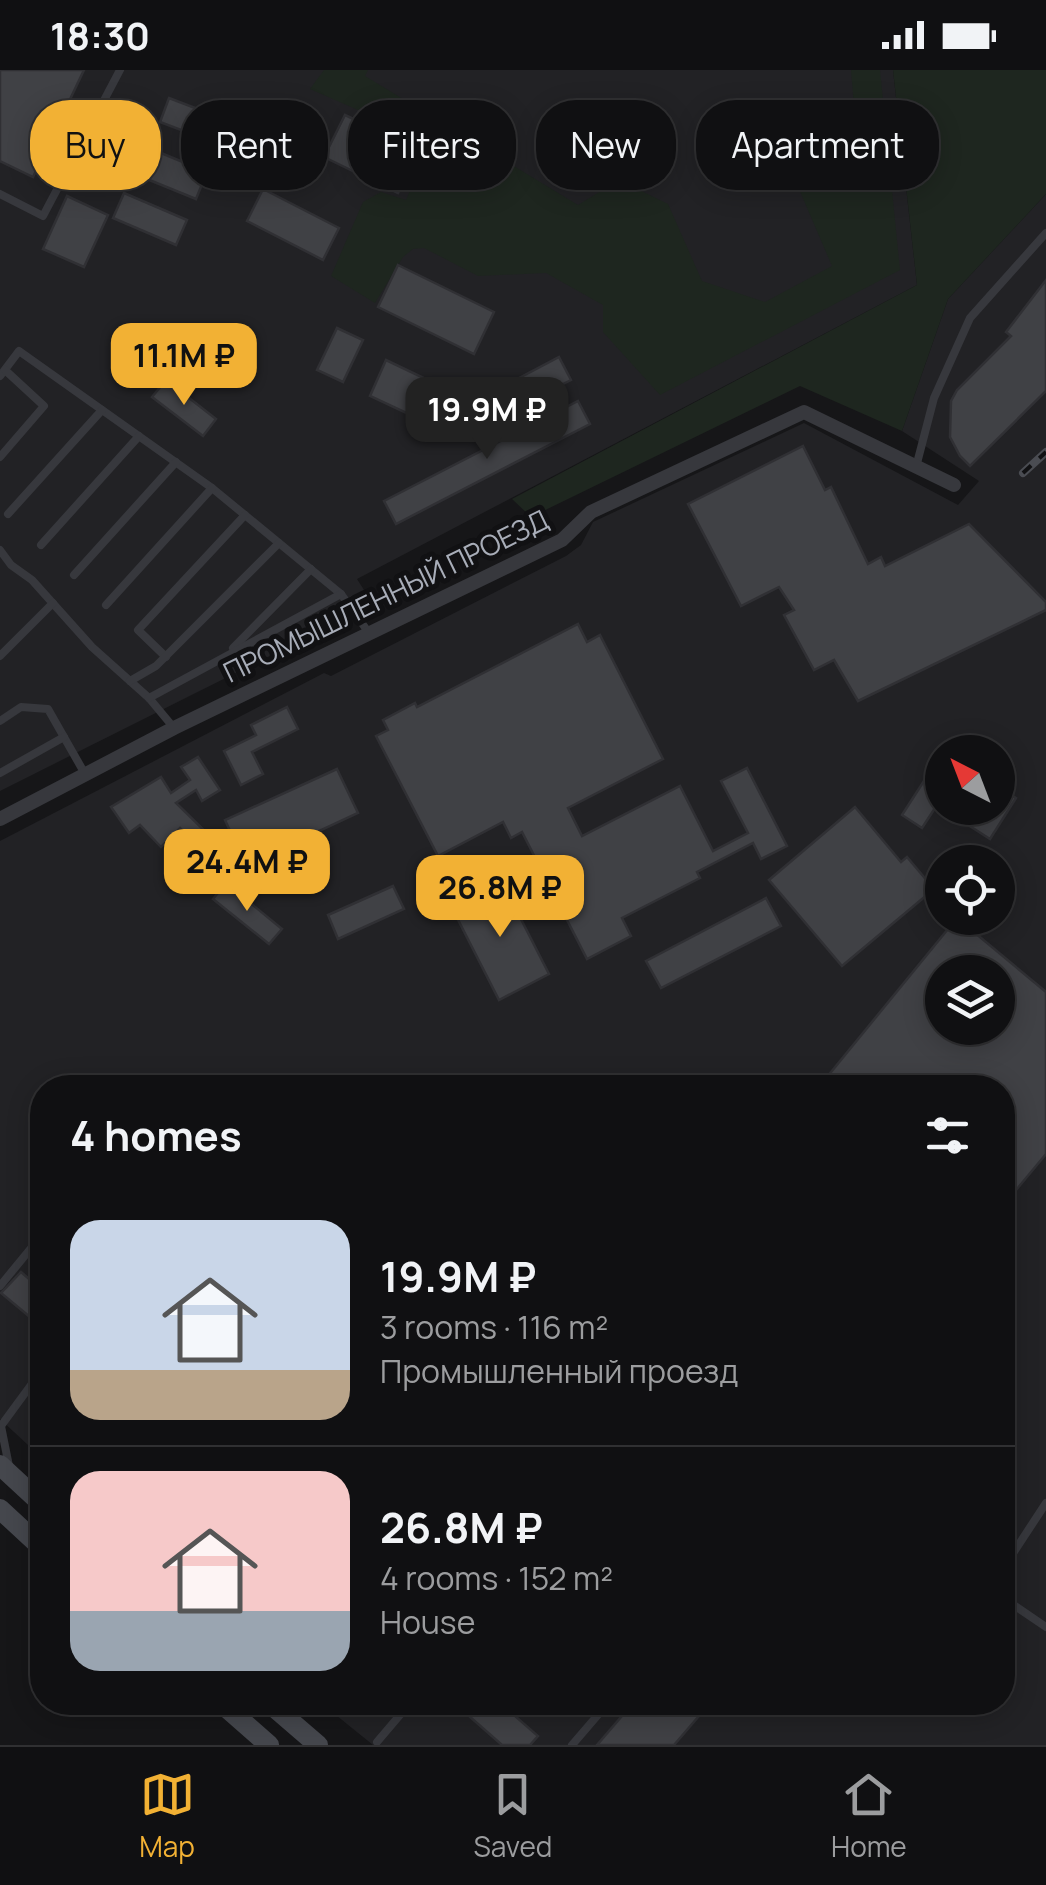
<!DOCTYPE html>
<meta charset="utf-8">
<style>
body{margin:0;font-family:Manrope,sans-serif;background:#19191b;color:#f1f3f6;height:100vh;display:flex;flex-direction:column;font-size:38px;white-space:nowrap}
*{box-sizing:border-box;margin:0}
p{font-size:32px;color:#9c9d9f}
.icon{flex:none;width:55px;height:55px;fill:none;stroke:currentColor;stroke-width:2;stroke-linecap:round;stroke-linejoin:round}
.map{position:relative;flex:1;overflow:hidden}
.sheet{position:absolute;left:30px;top:1005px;width:985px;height:640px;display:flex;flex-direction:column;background:#101012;border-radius:40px;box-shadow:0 5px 25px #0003,0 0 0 2px #303032}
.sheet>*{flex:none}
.banner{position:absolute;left:30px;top:30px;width:988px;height:90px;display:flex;gap:20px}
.needle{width:65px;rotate:318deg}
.tools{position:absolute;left:925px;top:665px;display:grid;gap:20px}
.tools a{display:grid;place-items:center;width:90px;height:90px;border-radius:50%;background:#101012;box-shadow:0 5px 25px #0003,0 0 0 2px #303032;font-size:50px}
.price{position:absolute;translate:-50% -85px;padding:0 22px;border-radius:20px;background:#f2b134;color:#111;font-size:32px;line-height:65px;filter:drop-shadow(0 2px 5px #0008)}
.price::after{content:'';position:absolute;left:50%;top:60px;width:30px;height:22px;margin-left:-15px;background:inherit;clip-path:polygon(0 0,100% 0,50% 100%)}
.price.selected{background:#222;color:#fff}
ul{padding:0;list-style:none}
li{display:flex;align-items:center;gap:30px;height:250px;padding:0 40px}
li+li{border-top:2px solid #303032}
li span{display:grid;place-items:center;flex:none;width:280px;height:200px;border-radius:30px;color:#555}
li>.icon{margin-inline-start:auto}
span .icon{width:120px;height:120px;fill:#fffc;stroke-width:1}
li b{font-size:42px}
h2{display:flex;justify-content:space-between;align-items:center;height:120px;padding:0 40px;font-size:42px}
.chip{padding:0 35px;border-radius:40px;background:#101012;box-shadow:0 5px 25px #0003,0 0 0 2px #303032;font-size:35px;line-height:90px}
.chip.selected{background:#f2b134;color:#111}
.status{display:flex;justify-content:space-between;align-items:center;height:70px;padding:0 50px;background:#101012;direction:ltr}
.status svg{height:28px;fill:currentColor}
.tabs{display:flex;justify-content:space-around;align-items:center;height:140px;border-top:2px solid #303032;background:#101012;font-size:28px;color:#9c9d9f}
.tabs a{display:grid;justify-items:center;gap:5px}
.tabs .selected{color:#f2b134}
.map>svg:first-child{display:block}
</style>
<div class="status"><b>18:30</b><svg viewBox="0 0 49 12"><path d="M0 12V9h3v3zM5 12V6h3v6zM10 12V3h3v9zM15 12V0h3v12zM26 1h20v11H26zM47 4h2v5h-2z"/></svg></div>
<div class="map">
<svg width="1046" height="1675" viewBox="0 0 1046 1675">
<rect width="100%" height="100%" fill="#161618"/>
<g fill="#222225" fill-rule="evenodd">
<polygon points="0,0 893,0 917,215 357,509 373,534 0,721"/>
<path d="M1046,124V1675H373L321,1633L1002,1632V1018H42V1388L0,1349V771L324,603L331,606L566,486L581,475L593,452L804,353L958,435L979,411L902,361L948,229ZM942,682H998V738H942ZM942,792H998V848H942ZM942,902H998V958H942Z"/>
</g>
<g fill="#1e261f">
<polygon points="324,0 368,0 365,6 578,135 619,110 668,134 702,211 765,232 832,196 793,105 856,61 851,0 880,0 900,200 660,325 603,262 603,235 546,203 478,206 424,178 413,179 403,187 375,233 331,206 363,132 381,122 406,130 431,72 310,19"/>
<polygon points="893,0 1046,0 1046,124 948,229 902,361 800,316 531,447 512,429 917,215"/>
</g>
<g fill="#404145" stroke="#303034" stroke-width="2.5" fill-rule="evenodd">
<polygon points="0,0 84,0 33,107 0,91"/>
<polygon points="169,28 224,49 215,73 160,52"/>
<polygon points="345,45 375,59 369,72 412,93 398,123 324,87"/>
<polygon points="149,78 207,102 196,129 137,105"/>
<polygon points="263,119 339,158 323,190 247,151"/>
<polygon points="124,123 187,150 176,175 113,148"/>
<polygon points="67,126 108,145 84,197 43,179"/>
<polygon points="398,195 494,242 474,284 378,237"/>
<polygon points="1046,210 1046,321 970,396 960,386 950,367 951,331 957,320 1011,266 1006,262"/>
<polygon points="337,258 363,270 343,312 317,300"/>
<polygon points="559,287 571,310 513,339 502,317"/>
<polygon points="386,290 449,320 432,355 370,326"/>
<polygon points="166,310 216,349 203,366 152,327"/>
<polygon points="578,331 590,354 396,454 384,431"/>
<polygon points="803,376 825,420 831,417 868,494 881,487 885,496 969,454 1046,532 1046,540 858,631 834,590 814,600 784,545 794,540 779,517 741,536 688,434"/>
<polygon points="578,554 587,572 600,565 663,689 568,738 582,766 680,716 713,781 748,763 721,711 747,698 787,776 761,789 753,773 697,802 700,808 622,848 631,866 587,889 522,762 511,768 503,752 438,786 376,666 388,660 383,650 415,633 417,637"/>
<polygon points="287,637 298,659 252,682 263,704 241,715 224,681 256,665 251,655"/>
<polygon points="942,683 942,738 998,738 998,716 1016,728 990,769 937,735 922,758 902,745"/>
<polygon points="198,687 220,720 202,731 196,720 176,733 213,769 202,780 180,758 161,777 140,755 129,763 111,737 161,707 171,723 190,710 181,697"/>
<polygon points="337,699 358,743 246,795 225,750"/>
<polygon points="855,737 901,792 907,787 934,819 842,896 769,810"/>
<polygon points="501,810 549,904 499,930 451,836"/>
<polygon points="226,813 282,859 269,874 213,829"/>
<polygon points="393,816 404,839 338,869 328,845"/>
<polygon points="766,828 781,856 661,918 646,891"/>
<path d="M957,848L1046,922V1084L1002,1137V1018H818ZM942,902H998V958H942Z"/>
<polygon points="21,1202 42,1220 42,1257 1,1223"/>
<polygon points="453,1632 499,1632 538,1666 530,1675 502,1675"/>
<polygon points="634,1632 711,1632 674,1675 597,1675"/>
</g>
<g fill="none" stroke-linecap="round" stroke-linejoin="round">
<g stroke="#37383d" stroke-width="8">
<polyline points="0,124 43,146 120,0"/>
<polyline points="0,306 19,281 212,418 341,524 369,563"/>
<polyline points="0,387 44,336 5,300"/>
<polyline points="916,397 934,328 970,248 1046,163"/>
<polyline points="8,444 102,340"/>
<polyline points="41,475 139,366"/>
<polyline points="0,480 11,495 32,510 92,577 149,628 174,658"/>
<polyline points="74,505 176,392"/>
<polyline points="106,535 212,418"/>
<polyline points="233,578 311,499"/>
<polyline points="0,586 53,533"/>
<polyline points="166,587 138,560 245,445"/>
<polyline points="130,611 156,596 279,473"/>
<polyline points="149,628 341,524"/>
<polyline points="0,651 21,637 48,639 85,704"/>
<polyline points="0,703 64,667"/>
<polyline points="0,1216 32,1177 42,1186"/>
<polyline points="9,1396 1,1356 42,1300"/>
<polyline points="1002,1500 1046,1433"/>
<polyline points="1002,1527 1046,1557"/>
<polyline points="377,1672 411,1632"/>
<polyline points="572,1675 609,1632"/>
</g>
<polyline stroke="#37383d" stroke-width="14" points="0,749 174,658 562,470 591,442 804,342 954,415"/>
<g stroke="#45474d" stroke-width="20">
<polyline points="0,1395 42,1434"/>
<polyline points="0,1439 42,1478"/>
<polyline points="220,1632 269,1675"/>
<polyline points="268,1632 318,1675"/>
</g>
<defs>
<polyline id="rail" points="1023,403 1046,382"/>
</defs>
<use href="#rail" stroke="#4a4c52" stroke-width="8"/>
<use href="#rail" stroke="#111113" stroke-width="4" stroke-dasharray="11" stroke-linecap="butt"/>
</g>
<g text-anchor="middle" stroke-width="10" stroke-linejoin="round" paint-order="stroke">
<g font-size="28" fill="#a8adb8" stroke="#111113">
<text transform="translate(386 526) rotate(-26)" y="10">ПРОМЫШЛЕННЫЙ ПРОЕЗД</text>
</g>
</g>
</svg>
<div class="tools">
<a><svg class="needle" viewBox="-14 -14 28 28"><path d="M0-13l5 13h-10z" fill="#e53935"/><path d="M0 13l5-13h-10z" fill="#9c9d9f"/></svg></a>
<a><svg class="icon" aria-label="locate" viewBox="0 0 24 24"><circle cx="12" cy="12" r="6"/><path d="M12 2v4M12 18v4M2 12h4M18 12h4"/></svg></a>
<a><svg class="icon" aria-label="layers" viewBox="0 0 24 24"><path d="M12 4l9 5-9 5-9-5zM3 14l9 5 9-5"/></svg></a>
</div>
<b class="price" style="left:184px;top:338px">11.1M ₽</b>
<b class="price selected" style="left:487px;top:392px">19.9M ₽</b>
<b class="price" style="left:247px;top:844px">24.4M ₽</b>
<b class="price" style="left:500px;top:870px">26.8M ₽</b>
<div class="banner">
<a class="chip selected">Buy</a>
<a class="chip">Rent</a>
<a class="chip">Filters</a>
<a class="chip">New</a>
<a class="chip">Apartment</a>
</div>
<section class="sheet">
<h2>4 homes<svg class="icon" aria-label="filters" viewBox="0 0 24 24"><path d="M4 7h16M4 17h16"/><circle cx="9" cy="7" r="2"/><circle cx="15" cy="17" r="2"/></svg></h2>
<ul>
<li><span style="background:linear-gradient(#c9d6e8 75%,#b9a48a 0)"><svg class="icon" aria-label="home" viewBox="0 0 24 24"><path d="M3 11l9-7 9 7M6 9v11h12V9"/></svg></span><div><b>19.9M ₽</b><p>3 rooms · 116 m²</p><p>Промышленный проезд</p></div></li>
<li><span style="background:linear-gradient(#f6c9c9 70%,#9aa5b1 0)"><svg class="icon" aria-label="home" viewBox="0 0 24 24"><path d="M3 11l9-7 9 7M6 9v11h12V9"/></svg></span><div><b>26.8M ₽</b><p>4 rooms · 152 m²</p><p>House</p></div></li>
</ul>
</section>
</div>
<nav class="tabs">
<a class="selected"><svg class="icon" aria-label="map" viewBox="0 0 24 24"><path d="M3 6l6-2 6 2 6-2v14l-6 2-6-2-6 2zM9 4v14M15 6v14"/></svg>Map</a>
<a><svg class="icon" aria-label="saved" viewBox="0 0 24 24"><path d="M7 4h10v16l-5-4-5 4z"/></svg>Saved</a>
<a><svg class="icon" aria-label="home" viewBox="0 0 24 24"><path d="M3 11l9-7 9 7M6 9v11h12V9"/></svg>Home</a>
</nav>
